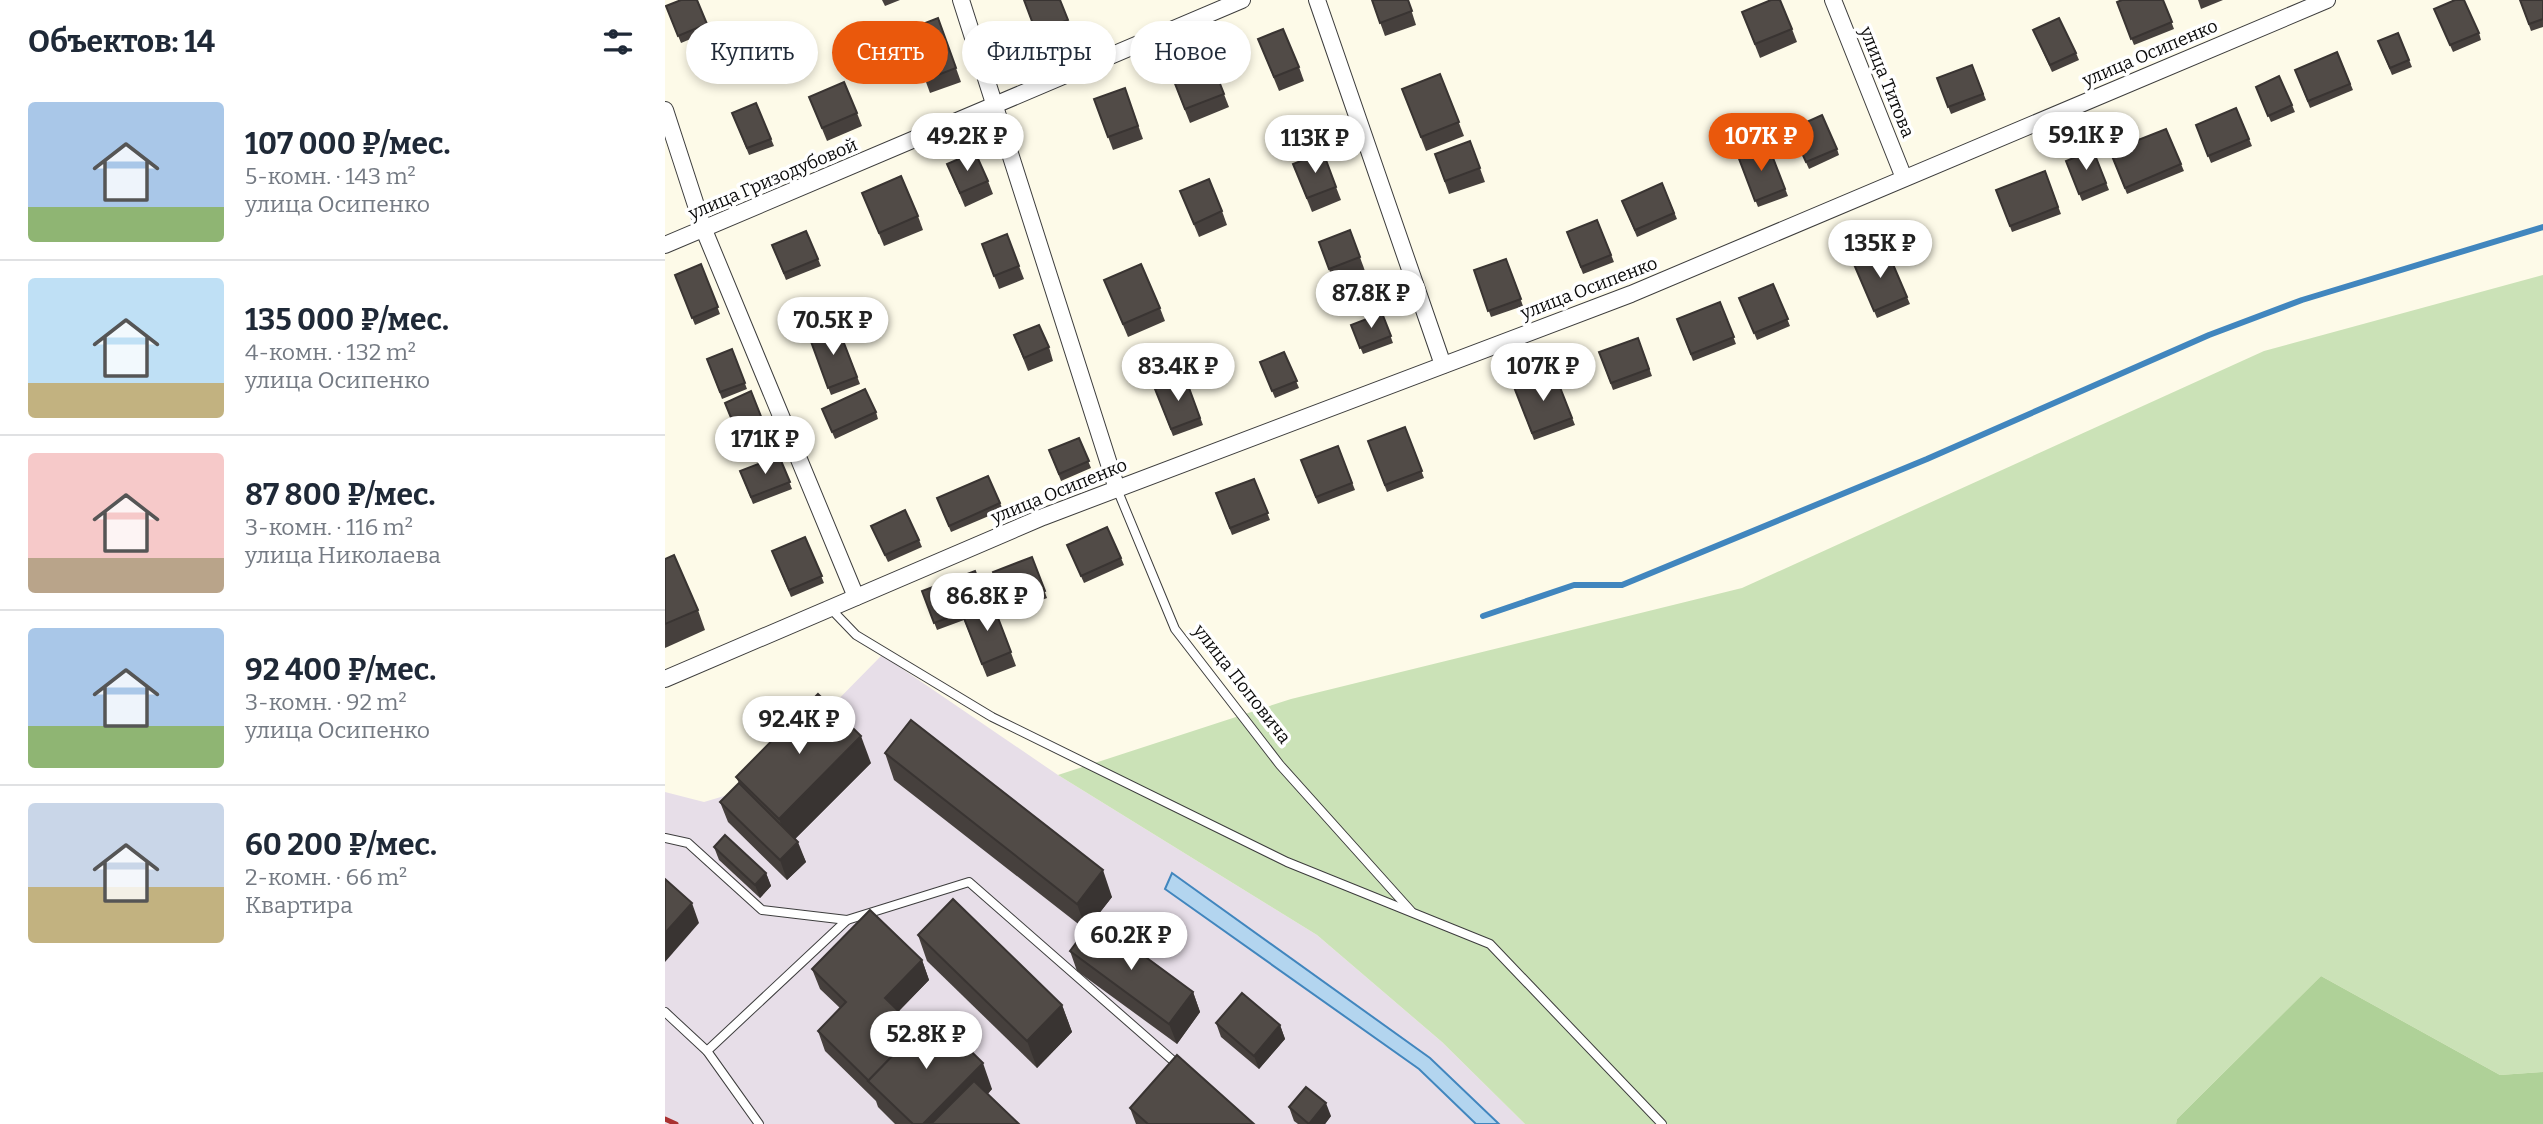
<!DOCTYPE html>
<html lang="ru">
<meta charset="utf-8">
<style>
body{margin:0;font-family:Bitter,serif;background:#f6f6f7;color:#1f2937;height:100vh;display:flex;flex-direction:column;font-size:26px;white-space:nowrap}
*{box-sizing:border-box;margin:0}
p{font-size:23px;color:#747a83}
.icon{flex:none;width:38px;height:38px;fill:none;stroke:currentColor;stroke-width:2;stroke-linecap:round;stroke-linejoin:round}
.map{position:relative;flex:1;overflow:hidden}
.sheet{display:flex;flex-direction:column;background:#fff;width:665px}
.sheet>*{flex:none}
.hud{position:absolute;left:21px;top:21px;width:665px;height:63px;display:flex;gap:14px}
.price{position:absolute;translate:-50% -60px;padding:0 16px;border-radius:24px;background:#fff;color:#222;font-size:23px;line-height:46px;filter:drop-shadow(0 2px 4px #0008)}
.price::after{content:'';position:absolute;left:50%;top:42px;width:21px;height:16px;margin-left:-10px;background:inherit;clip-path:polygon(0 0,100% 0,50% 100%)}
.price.active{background:#ea580c;color:#fff}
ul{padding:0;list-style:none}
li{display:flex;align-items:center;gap:21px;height:175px;padding:0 28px}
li+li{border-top:2px solid #e0e1e3}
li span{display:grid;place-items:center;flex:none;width:196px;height:140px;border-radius:7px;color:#555}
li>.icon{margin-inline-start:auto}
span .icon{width:84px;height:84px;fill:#fffc;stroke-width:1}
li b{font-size:30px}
h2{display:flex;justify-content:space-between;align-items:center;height:84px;padding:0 28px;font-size:30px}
.pill{padding:0 24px;border-radius:32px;background:#fff;box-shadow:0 4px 10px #0003;font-size:24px;line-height:63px}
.pill.active{background:#ea580c;color:#fff}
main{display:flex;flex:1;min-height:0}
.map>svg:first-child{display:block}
</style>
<main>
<section class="sheet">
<h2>Объектов: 14<svg class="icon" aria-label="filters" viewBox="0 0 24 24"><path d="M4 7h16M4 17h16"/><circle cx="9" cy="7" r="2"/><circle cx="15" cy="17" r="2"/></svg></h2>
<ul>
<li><span style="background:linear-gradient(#a9c7e8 75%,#8fb573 0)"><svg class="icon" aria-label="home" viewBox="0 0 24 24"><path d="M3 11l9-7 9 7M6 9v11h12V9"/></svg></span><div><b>107 000 ₽/мес.</b><p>5-комн. · 143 m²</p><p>улица Осипенко</p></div></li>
<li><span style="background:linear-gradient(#bfe0f5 75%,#c2b280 0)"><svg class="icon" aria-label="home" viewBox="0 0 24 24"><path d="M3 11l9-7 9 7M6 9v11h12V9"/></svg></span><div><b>135 000 ₽/мес.</b><p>4-комн. · 132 m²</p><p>улица Осипенко</p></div></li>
<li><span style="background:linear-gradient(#f6c9c9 75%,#b9a48a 0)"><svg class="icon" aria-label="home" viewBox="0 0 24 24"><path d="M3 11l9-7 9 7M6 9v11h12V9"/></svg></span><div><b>87 800 ₽/мес.</b><p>3-комн. · 116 m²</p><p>улица Николаева</p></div></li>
<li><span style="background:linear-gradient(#a9c7e8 70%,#8fb573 0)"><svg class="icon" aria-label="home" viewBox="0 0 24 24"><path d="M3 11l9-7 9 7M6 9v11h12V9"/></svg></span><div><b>92 400 ₽/мес.</b><p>3-комн. · 92 m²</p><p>улица Осипенко</p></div></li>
<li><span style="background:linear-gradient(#c9d6e8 60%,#c2b280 0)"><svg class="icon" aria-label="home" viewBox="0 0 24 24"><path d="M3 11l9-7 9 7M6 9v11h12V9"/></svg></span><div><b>60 200 ₽/мес.</b><p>2-комн. · 66 m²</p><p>Квартира</p></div></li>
</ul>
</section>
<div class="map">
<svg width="1878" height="1124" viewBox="0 0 1878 1124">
<rect width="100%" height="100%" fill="#fdfae8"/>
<polygon fill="#e7dee8" points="217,655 393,775 652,935 777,1042 860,1124 0,1124 0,792 39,802 86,788"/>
<polygon fill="#cbe2b7" points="1878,275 1878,1072 1835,1075 1656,976 1512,1119 1511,1124 860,1124 777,1042 652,935 393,775 626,699 1077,588 1599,351"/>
<polygon fill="#afd198" points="1656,976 1835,1075 1878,1072 1878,1124 1511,1124 1512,1119"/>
<polygon fill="#b3d5ef" stroke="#4186be" stroke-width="2" points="507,873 765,1058 834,1124 811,1124 754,1069 500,889"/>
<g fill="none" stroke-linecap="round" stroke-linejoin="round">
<polyline stroke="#4186be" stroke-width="6" points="818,616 909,585 957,585 1262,459 1544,335 1637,300 1878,227"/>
<defs>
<g id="service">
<polyline points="452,489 510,629 615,765 746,911"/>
<polyline points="166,609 191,635 327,717 622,862 825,944 997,1124"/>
<polyline points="0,838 23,843 97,910 182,920"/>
<polyline points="0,1012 42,1051 94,1124"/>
<polyline points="42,1051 182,920 304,882 513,1065"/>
</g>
<g id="minor">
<polyline points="296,0 452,489"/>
<polyline points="652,0 778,365"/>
<polyline points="1168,0 1239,178"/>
<polyline points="0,110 39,230 191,597"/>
<polyline points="0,245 577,0"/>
<polyline points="0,679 378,517 966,294 1662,0"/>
</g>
</defs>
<use href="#service" stroke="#3d3d3d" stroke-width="10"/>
<use href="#minor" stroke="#3d3d3d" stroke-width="18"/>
<use href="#service" stroke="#fff" stroke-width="8"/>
<use href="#minor" stroke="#fff" stroke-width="16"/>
<polyline stroke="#aa3231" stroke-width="5" points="0,1119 11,1124"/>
</g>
<g fill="#46403d">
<polygon points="32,0 45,31 16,43 1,6"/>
<polygon points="217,0 235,0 220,6"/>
<polygon points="359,0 395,0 408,33 376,46"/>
<polygon points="707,0 743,0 751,25 720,36"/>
<polygon points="1498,0 1509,29 1469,45 1452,2"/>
<polygon points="1533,0 1558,0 1536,9"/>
<polygon points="1855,0 1878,0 1878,27 1866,31"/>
<polygon points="1077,12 1127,29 1132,42 1095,58"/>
<polygon points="1772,16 1814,33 1816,40 1788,52"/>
<polygon points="273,18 296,82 265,93 242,30"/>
<polygon points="1368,30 1411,53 1414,60 1387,72"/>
<polygon points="1733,33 1747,67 1727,75 1713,41"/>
<polygon points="593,39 634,67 639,81 614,91"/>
<polygon points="1672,52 1688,90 1645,108 1630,70"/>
<polygon points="546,61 564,107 525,123 512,90"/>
<polygon points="1307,65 1321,100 1286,114 1272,78"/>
<polygon points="775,74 799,136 761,151 737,89"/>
<polygon points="1591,87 1627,105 1630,112 1606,122"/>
<polygon points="460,88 478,139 448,150 429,99"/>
<polygon points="144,97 192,113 197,126 162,141"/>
<polygon points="91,103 109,146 84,155 67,113"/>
<polygon points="1571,108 1587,146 1546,163 1531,125"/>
<polygon points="1501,129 1519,171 1462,194 1445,151"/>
<polygon points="1129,136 1172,149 1174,155 1144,169"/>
<polygon points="805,141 820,182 784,194 770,154"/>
<polygon points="1103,145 1123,196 1093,207 1073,156"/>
<polygon points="1428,150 1444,190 1417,201 1401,161"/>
<polygon points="282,164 323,181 328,194 300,207"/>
<polygon points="628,164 671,187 676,200 647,212"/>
<polygon points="1380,171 1396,214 1347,232 1331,190"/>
<polygon points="997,183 1012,219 972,237 957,201"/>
<polygon points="515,191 557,211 562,225 534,237"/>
<polygon points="197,193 253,216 258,230 219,246"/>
<polygon points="932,220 949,262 918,274 902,232"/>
<polygon points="685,230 700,271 669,283 654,242"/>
<polygon points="141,231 156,266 121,280 107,245"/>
<polygon points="317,244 354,266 359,279 334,289"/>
<polygon points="1221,248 1245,304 1212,318 1188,262"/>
<polygon points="841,259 858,306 826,317 809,270"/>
<polygon points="36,264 55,314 30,325 10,275"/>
<polygon points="439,280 495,308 500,321 463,337"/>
<polygon points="1108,284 1125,326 1092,340 1074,298"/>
<polygon points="1055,302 1071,344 1028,361 1012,319"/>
<polygon points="717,313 728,343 698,354 686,325"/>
<polygon points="172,325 195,384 166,395 144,336"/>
<polygon points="349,335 384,347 388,361 363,371"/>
<polygon points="973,338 987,376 948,390 934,352"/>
<polygon points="67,349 82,389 57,399 42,359"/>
<polygon points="619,352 634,388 610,398 595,362"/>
<polygon points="889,372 910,425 869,440 849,387"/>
<polygon points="520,377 538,425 508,436 490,389"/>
<polygon points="86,391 100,426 74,437 60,403"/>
<polygon points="157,409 211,412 213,419 170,439"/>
<polygon points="740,427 759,478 722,492 703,441"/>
<polygon points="414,438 426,468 396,481 384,450"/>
<polygon points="673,446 690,490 653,504 636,460"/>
<polygon points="114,456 127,489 88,504 75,471"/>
<polygon points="589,479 605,520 567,535 551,493"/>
<polygon points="272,498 335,503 338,510 286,532"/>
<polygon points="206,526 254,540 257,547 223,562"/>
<polygon points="140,537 159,583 126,597 107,551"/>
<polygon points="402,545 456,558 459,565 419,583"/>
<polygon points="367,557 382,598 343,613 328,572"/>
<polygon points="0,559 33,610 40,630 0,648"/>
<polygon points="257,591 322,603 327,602 351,666 322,677 299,620 272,630"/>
<polygon points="220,753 447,897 429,920 528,992 535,1012 512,1044 412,971 405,951 421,930 229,780"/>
<polygon points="206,763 130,839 141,862 122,880 63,822 55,802 74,783 71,777"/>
<polygon points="49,847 101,873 106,886 95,898 54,860"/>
<polygon points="253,935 397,1005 407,1032 372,1068 262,961"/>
<polygon points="257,960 264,980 234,1011 253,1030 327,1089 323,1094 354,1124 230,1124 213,1107 211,1101 160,1051 153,1031 175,1008 155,989 147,969"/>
<polygon points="551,1023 615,1025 620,1039 594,1069 556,1037"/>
<polygon points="624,1107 666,1116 660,1124 633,1124 629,1121"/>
<polygon points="465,1108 589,1124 471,1124"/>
</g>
<g fill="#393432">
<polygon points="196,736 206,763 124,845 114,819"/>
<polygon points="133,842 141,862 122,880 115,860"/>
<polygon points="438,870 447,897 421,930 412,904"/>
<polygon points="101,873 106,886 95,898 90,885"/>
<polygon points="27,903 34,923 0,962 0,933"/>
<polygon points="257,960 264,980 227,1018 220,998"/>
<polygon points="528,992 535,1012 512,1044 504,1024"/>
<polygon points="397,1005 407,1032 372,1068 362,1041"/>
<polygon points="615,1025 620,1039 594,1069 589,1056"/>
<polygon points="318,1063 327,1089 293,1124 258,1124"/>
<polygon points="661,1103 666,1116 660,1124 644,1124"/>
</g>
<g fill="#514b47" stroke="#393432" stroke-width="2">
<polygon points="16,0 32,0 42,24 13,36 1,6"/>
<polygon points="359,0 395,0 403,20 371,32"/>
<polygon points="707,0 743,0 747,11 715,23"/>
<polygon points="1106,0 1115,0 1127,29 1090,44 1077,12"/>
<polygon points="1457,0 1498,0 1507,22 1466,39 1452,2"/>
<polygon points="1790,0 1799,0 1814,33 1785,45 1769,9"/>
<polygon points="1855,0 1878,0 1878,19 1864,24"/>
<polygon points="273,18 291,68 260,80 242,30"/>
<polygon points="1394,18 1411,53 1385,65 1368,30"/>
<polygon points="618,29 634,67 609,77 593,39"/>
<polygon points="1733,33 1744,60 1725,68 1713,41"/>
<polygon points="1672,52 1685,84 1643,101 1630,70"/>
<polygon points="546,61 559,94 520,109 507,76"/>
<polygon points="1307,65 1318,94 1283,107 1272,78"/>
<polygon points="775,74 794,122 756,137 737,89"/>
<polygon points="1614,76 1627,105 1603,116 1591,87"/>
<polygon points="179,82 192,113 157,128 144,97"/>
<polygon points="460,88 473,126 443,137 429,99"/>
<polygon points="91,103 106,139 82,148 67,113"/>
<polygon points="1571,108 1584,139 1543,156 1531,125"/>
<polygon points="1157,115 1172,149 1141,162 1126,129"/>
<polygon points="1501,129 1516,164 1460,188 1445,151"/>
<polygon points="805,141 815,168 780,181 770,154"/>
<polygon points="1103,145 1120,189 1090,201 1073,156"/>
<polygon points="1428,150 1441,183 1414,194 1401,161"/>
<polygon points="310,152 323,181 295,193 282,164"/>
<polygon points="658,152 671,187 642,198 628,164"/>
<polygon points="1380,171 1393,207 1345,226 1331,190"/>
<polygon points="236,176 253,216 214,233 197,193"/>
<polygon points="544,179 557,211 529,224 515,191"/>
<polygon points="997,183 1009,213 970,230 957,201"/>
<polygon points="932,220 946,255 916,267 902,232"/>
<polygon points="685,230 695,257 664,269 654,242"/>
<polygon points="141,231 153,259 119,273 107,245"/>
<polygon points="342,234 354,266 329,276 317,244"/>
<polygon points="1221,248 1242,297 1209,311 1188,262"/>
<polygon points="841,259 856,299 823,311 809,270"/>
<polygon points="36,264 53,307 27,318 10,275"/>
<polygon points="476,264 495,308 458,324 439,280"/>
<polygon points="1108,284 1123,319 1089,333 1074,298"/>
<polygon points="1055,302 1069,337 1026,354 1012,319"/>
<polygon points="717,313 726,336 695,348 686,325"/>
<polygon points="172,325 192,377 163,388 144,336"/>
<polygon points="374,325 384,347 359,358 349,335"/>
<polygon points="973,338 984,369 946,383 934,352"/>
<polygon points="67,349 80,383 55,392 42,359"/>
<polygon points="619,352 632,381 607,391 595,362"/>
<polygon points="889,372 907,418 867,433 849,387"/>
<polygon points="520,377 535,418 506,429 490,389"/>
<polygon points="200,389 211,412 167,432 157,409"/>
<polygon points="86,391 97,419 71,430 60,403"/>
<polygon points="740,427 757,471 720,485 703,441"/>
<polygon points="414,438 424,461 394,474 384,450"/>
<polygon points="673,446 687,483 651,497 636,460"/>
<polygon points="114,456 125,482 86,497 75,471"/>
<polygon points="323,476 335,503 284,526 272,498"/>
<polygon points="589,479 603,513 565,528 551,493"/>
<polygon points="240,510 254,540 220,555 206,526"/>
<polygon points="442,527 456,558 416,576 402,545"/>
<polygon points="140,537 157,576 124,590 107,551"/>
<polygon points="9,555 33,610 0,624 0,559"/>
<polygon points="367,557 380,591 341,606 328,572"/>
<polygon points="310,571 322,603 269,623 257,591"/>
<polygon points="327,602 346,652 317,664 297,613"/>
<polygon points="153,694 196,736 114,819 71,777"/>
<polygon points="246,720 438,870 412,904 220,753"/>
<polygon points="74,783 133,842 115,860 55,802"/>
<polygon points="60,835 101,873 90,885 49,847"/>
<polygon points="0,879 27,903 0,933"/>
<polygon points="288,899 397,1005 362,1041 253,935"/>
<polygon points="205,910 257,960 220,998 253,1030 203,1081 208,1085 153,1031 181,1002 147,969"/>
<polygon points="429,919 528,992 504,1024 405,951"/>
<polygon points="577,993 615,1025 589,1056 551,1023"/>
<polygon points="268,1014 318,1063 258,1124 248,1124 203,1081"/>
<polygon points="512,1055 589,1124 483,1124 465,1108"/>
<polygon points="309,1081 354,1124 266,1124"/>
<polygon points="641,1087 661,1103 644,1124 624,1107"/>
</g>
<g text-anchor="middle" stroke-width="7" stroke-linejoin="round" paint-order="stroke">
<g font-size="18" fill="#0a0a0a" stroke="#fff">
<text transform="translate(1485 53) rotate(-23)" y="6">улица Осипенко</text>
<text transform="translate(1222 82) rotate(68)" y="6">улица Титова</text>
<text transform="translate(108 179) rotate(-23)" y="6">улица Гризодубовой</text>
<text transform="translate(924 288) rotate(-21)" y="6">улица Осипенко</text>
<text transform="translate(394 491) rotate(-22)" y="6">улица Осипенко</text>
<text transform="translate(577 684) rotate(52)" y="6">улица Поповича</text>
</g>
</g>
</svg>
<b class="price" style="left:1421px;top:172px">59.1K ₽</b>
<b class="price" style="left:302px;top:173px">49.2K ₽</b>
<b class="price active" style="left:1096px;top:173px">107K ₽</b>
<b class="price" style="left:650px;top:175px">113K ₽</b>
<b class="price" style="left:1215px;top:280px">135K ₽</b>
<b class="price" style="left:706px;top:330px">87.8K ₽</b>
<b class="price" style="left:168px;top:357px">70.5K ₽</b>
<b class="price" style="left:513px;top:403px">83.4K ₽</b>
<b class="price" style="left:878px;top:403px">107K ₽</b>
<b class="price" style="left:100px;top:476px">171K ₽</b>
<b class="price" style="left:322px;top:633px">86.8K ₽</b>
<b class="price" style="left:134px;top:756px">92.4K ₽</b>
<b class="price" style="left:466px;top:972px">60.2K ₽</b>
<b class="price" style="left:261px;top:1071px">52.8K ₽</b>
<div class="hud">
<a class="pill">Купить</a>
<a class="pill active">Снять</a>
<a class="pill">Фильтры</a>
<a class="pill">Новое</a>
</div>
</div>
</main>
